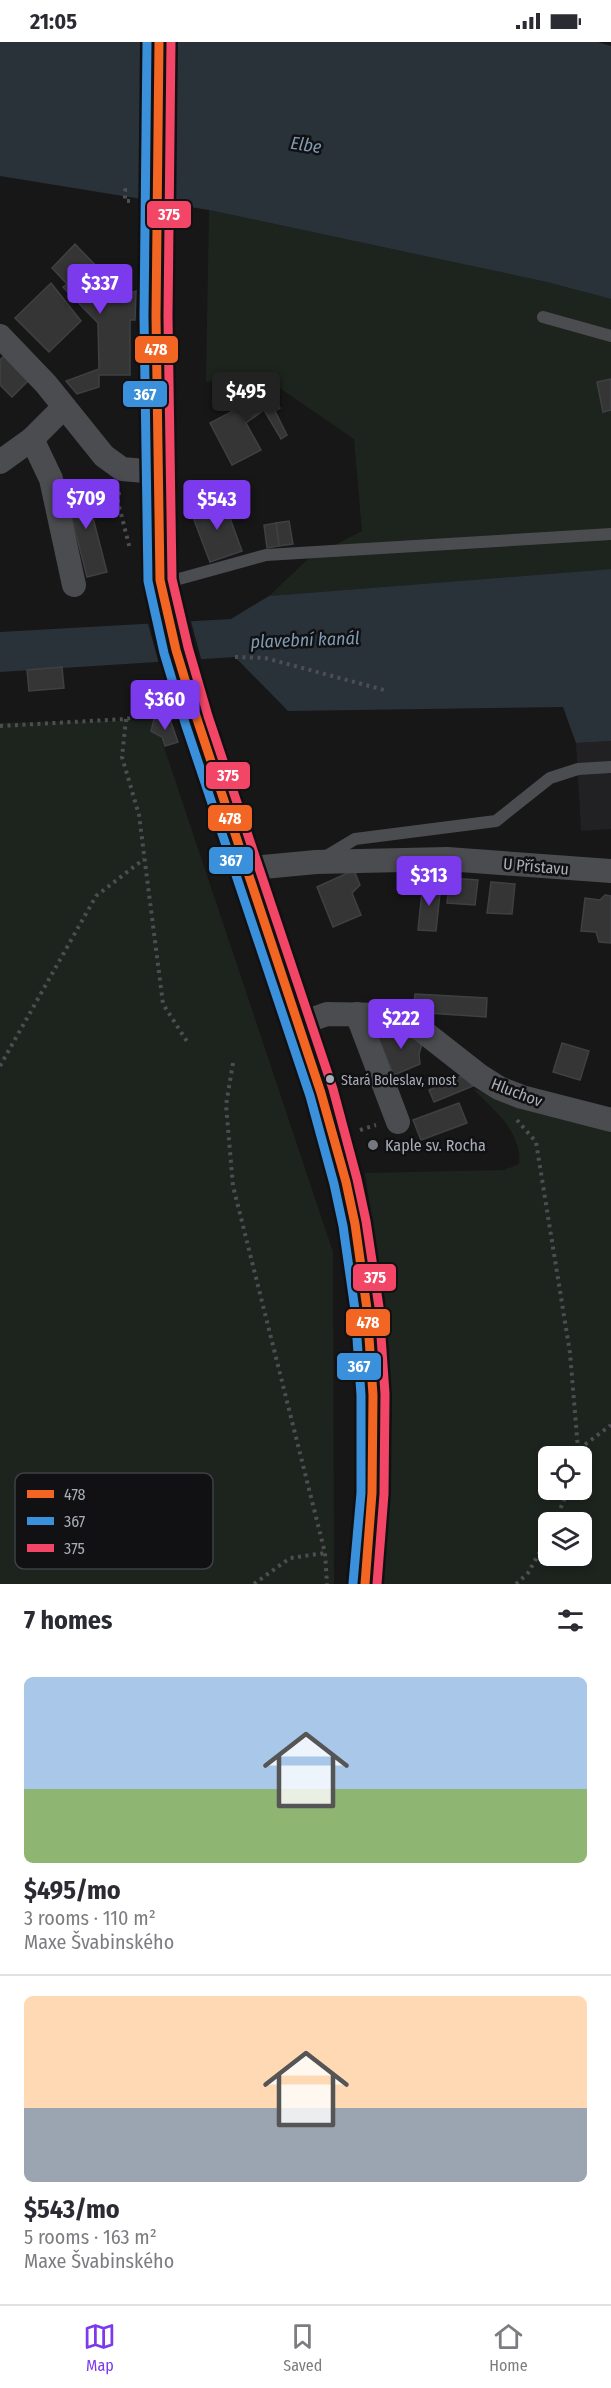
<!DOCTYPE html>
<meta charset="utf-8">
<style>
body{margin:0;font-family:"Fira Sans Condensed",sans-serif;background:#f7f7f7;color:#2b2b33;height:100vh;display:flex;flex-direction:column;font-size:22px;white-space:nowrap}
*{box-sizing:border-box;margin:0}
p{font-size:20px;color:#7c7c81}
.icon{flex:none;width:33px;height:33px;fill:none;stroke:currentColor;stroke-width:2;stroke-linecap:round;stroke-linejoin:round}
.map{position:relative;height:1542px;overflow:hidden}
.side{display:flex;flex-direction:column;background:#fff;flex:1}
.side>*{flex:none}
.buttons{position:absolute;left:538px;top:1404px;display:grid;gap:12px}
.buttons a{display:grid;place-items:center;width:54px;height:54px;border-radius:9px;background:#fff;box-shadow:0 3px 9px #0003;font-size:30px}
.price{position:absolute;translate:-50% -51px;padding:0 14px;border-radius:6px;background:#7c3aed;color:#fff;font-size:20px;line-height:39px;filter:drop-shadow(0 2px 3px #0008)}
.price::after{content:'';position:absolute;left:50%;top:36px;width:18px;height:14px;margin-left:-9px;background:inherit;clip-path:polygon(0 0,100% 0,50% 100%)}
.price.active{background:#222;color:#fff}
ul{padding:0;list-style:none}
li{display:grid;align-content:center;gap:12px;height:318px;padding:0 24px}
li+li{border-top:2px solid #e1e1e2}
li span{display:grid;place-items:center;height:186px;border-radius:9px;color:#555}
li>.icon{margin-inline-start:auto}
span .icon{width:108px;height:108px;fill:#fffc;stroke-width:1}
li b{font-size:26px}
h2{display:flex;justify-content:space-between;align-items:center;height:72px;padding:0 24px;font-size:26px}
.status{display:flex;justify-content:space-between;align-items:center;height:42px;padding:0 30px;background:#fff;direction:ltr}
.status svg{height:16px;fill:currentColor}
.dock{display:flex;justify-content:space-around;align-items:center;height:84px;border-top:2px solid #e1e1e2;background:#fff;font-size:16px;color:#7c7c81}
.dock a{display:grid;justify-items:center;gap:3px}
.dock .active{color:#7c3aed}
.map>svg:first-child{display:block}
</style>
<div class="status"><b>21:05</b><svg viewBox="0 0 49 12"><path d="M0 12V9h3v3zM5 12V6h3v6zM10 12V3h3v9zM15 12V0h3v12zM26 1h20v11H26zM47 4h2v5h-2z"/></svg></div>
<div class="map">
<svg width="611" height="1542" viewBox="0 0 611 1542">
<rect width="100%" height="100%" fill="#171717"/>
<polygon fill="#212123" points="611,699 611,787 581,789 576,701"/>
<g fill="#1d241e" fill-rule="evenodd">
<polygon points="209,168 547,240 611,257 611,527 269,554 308,517 362,489 354,397 265,336 206,340"/>
<polygon points="155,678 333,1210 334,1542 0,1542 0,681"/>
<path d="M473,1047L611,1085V1542H375L387,1458L392,1372L381,1240L365,1131L504,1128L519,1122C523,1092 493,1066 473,1047ZM549,1414H582V1448H549ZM549,1480H582V1514H549Z"/>
</g>
<g fill="#2a3239">
<polygon points="0,0 598,0 611,4 611,257 547,240 209,168 0,134"/>
<polygon points="611,527 611,699 576,701 563,665 288,669 235,615 0,630 0,590 231,577 269,554"/>
</g>
<polygon fill="#171717" points="190,576 202,620 159,622 147,578"/>
<g fill="#353536" stroke="#3f4043" stroke-width="1.5">
<polygon points="75,202 124,253 136,249 135,278 130,278 130,333 99,333 99,345 77,352 66,339 99,327 98,281 63,245 67,242 52,226"/>
<polygon points="51,241 81,279 49,310 15,276"/>
<polygon points="4,314 28,339 12,355 0,343 0,318"/>
<polygon points="611,337 611,368 603,370 597,340"/>
<polygon points="260,341 266,351 270,349 280,366 275,369 287,393 281,397 264,368 246,381 261,408 232,423 210,381 233,369 227,359"/>
<polygon points="84,441 107,530 87,535 64,446"/>
<polygon points="223,457 242,509 210,520 191,470"/>
<polygon points="289,479 293,502 279,504 276,481"/>
<polygon points="276,481 279,504 267,506 264,483"/>
<polygon points="62,625 64,646 29,649 27,628"/>
<polygon points="166,674 168,680 171,680 178,700 165,704 162,695 151,689 154,677"/>
<polygon points="354,828 360,843 352,851 361,873 333,885 317,845"/>
<polygon points="450,836 478,838 475,863 447,861"/>
<polygon points="423,840 441,842 436,889 418,888"/>
<polygon points="491,840 515,842 512,872 487,871"/>
<polygon points="605,853 611,854 611,901 599,900 596,890 581,889 585,856 600,858"/>
<polygon points="415,952 487,956 486,975 413,970"/>
<polygon points="387,986 423,999 419,1012 420,1022 394,1033 378,995"/>
<polygon points="562,1001 589,1009 580,1038 553,1030"/>
<polygon points="462,1034 473,1044 434,1060 429,1048"/>
<polygon points="459,1061 467,1081 421,1098 413,1078"/>
</g>
<g fill="none" stroke-linecap="round" stroke-linejoin="round">
<g stroke="#4d4e52" stroke-width="4" stroke-dasharray="3 4.5" stroke-linecap="butt">
<polyline points="130,159 125,159 125,148 131,148"/>
<polyline points="119,450 118,460 130,507"/>
<polyline points="235,615 265,616 388,649"/>
<polyline points="126,677 122,715 139,773 163,962 188,1001"/>
<polyline points="0,684 126,677 166,669"/>
<polyline points="233,1021 226,1063 233,1144 325,1511 327,1542"/>
<polyline points="0,1024 96,854 144,817"/>
<polyline points="517,1078 536,1100 570,1311 578,1407 576,1414"/>
<polyline points="360,1088 376,1083"/>
<polyline points="579,1407 611,1383"/>
<polyline points="555,1480 568,1448"/>
<polyline points="254,1542 290,1516 325,1511"/>
<polyline points="516,1542 528,1531 549,1494"/>
</g>
<g stroke="#4b4c50" stroke-width="12">
<polyline points="543,275 611,294"/>
<polyline points="161,538 179,537 266,513 611,492"/>
<polyline points="325,815 355,797 496,779 550,736 578,727 611,725"/>
</g>
<g stroke="#4b4c50" stroke-width="24">
<polyline points="0,294 46,342 104,414 122,427 157,430"/>
<polyline points="32,397 51,437 74,543"/>
<polyline points="0,420 32,397 64,365"/>
<polyline points="246,829 263,825 316,820 447,817 611,829"/>
<polyline points="357,972 398,1080"/>
<polyline points="299,982 327,972 389,973 420,987 480,1034 499,1046 522,1055 611,1078"/>
</g>
<path stroke="#4a4a4e" stroke-width="33" d="M159,0L156,275L160,538C170,595 188,650 205,705C227,773 250,841 273,908C296,972 320,1037 336,1102C363,1212 379,1328 373,1441C372,1468 369,1495 367,1522"/>
<polyline stroke="#4a4a4e" stroke-width="33" points="365,1542 367,1522"/>
<defs>
<polyline id="bus-1" points="159,0 156,275 160,538 176,608 197,677 321,1051 346,1140 355,1182 367,1267 373,1353 372,1451 365,1542"/>
<polyline id="bus-2" points="147,0 144,275 148,539 164,611 185,681 310,1054 334,1142 343,1184 355,1268 361,1353 361,1451 353,1541"/>
<polyline id="bus-3" points="171,0 168,275 172,537 188,605 208,674 333,1047 357,1137 366,1179 379,1265 385,1352 384,1452 377,1542"/>
</defs>
<use href="#bus-1" stroke="#111113" stroke-width="14"/>
<use href="#bus-2" stroke="#111113" stroke-width="14"/>
<use href="#bus-3" stroke="#111113" stroke-width="14"/>
<use href="#bus-1" stroke="#f26522" stroke-width="9"/>
<use href="#bus-2" stroke="#3a90db" stroke-width="9"/>
<use href="#bus-3" stroke="#f34667" stroke-width="9"/>
</g>
<circle fill="#a8adb8" stroke="#111113" stroke-width="2" cx="330" cy="1037" r="5"/>
<circle fill="#757880" stroke="#111113" stroke-width="2" cx="373" cy="1103" r="6"/>
<g text-anchor="middle" stroke-width="5" stroke-linejoin="round" paint-order="stroke">
<g font-size="14" fill="#a8adb8" stroke="#111113" text-anchor="start">
<text x="341" y="1043">Stará Boleslav, most</text>
</g>
<g font-size="16" fill="#a8adb8" stroke="#111113">
<text transform="translate(536 824) rotate(5)" y="6">U Přístavu</text>
<text transform="translate(517 1050) rotate(21)" y="6">Hluchov</text>
</g>
<g font-size="16" fill="#a8adb8" stroke="#111113" text-anchor="start">
<text x="385" y="1109">Kaple sv. Rocha</text>
</g>
<g font-size="18" font-style="italic" fill="#7f9bb3" stroke="#111113">
<text transform="translate(306 103) rotate(9)" y="6">Elbe</text>
<text transform="translate(305 598) rotate(-2)" y="6">plavební kanál</text>
</g>
</g>
<rect x="15" y="1431" width="198" height="96" rx="9" fill="#111113" stroke="#3e4045" stroke-width="1.5"/>
<rect x="27" y="1448" width="27" height="8" fill="#f26522"/>
<rect x="27" y="1475" width="27" height="8" fill="#3a90db"/>
<rect x="27" y="1502" width="27" height="8" fill="#f34667"/>
<g font-size="16" fill="#a8adb8">
<text x="64" y="1458">478</text>
<text x="64" y="1485">367</text>
<text x="64" y="1512">375</text>
</g>
<g stroke="#111113" stroke-width="2">
<rect x="146" y="158" width="46" height="29" rx="6" fill="#f34667"/>
<rect x="134" y="293" width="45" height="29" rx="6" fill="#f26522"/>
<rect x="122" y="338" width="46" height="28" rx="6" fill="#3a90db"/>
<rect x="205" y="719" width="46" height="29" rx="6" fill="#f34667"/>
<rect x="207" y="762" width="46" height="28" rx="6" fill="#f26522"/>
<rect x="208" y="804" width="46" height="29" rx="6" fill="#3a90db"/>
<rect x="352" y="1221" width="45" height="29" rx="6" fill="#f34667"/>
<rect x="345" y="1266" width="46" height="29" rx="6" fill="#f26522"/>
<rect x="336" y="1310" width="46" height="29" rx="6" fill="#3a90db"/>
</g>
<g font-size="16" text-anchor="middle" font-weight="bold" fill="#fff">
<text x="169" y="178">375</text>
<text x="156" y="313">478</text>
<text x="145" y="358">367</text>
<text x="228" y="739">375</text>
<text x="230" y="782">478</text>
<text x="231" y="824">367</text>
<text x="375" y="1241">375</text>
<text x="368" y="1286">478</text>
<text x="359" y="1330">367</text>
</g>
</svg>
<div class="buttons">
<a><svg class="icon" aria-label="locate" viewBox="0 0 24 24"><circle cx="12" cy="12" r="6"/><path d="M12 2v4M12 18v4M2 12h4M18 12h4"/></svg></a>
<a><svg class="icon" aria-label="layers" viewBox="0 0 24 24"><path d="M12 4l9 5-9 5-9-5zM3 14l9 5 9-5"/></svg></a>
</div>
<b class="price" style="left:100px;top:273px">$337</b>
<b class="price active" style="left:246px;top:381px">$495</b>
<b class="price" style="left:86px;top:488px">$709</b>
<b class="price" style="left:217px;top:489px">$543</b>
<b class="price" style="left:165px;top:689px">$360</b>
<b class="price" style="left:429px;top:865px">$313</b>
<b class="price" style="left:401px;top:1008px">$222</b>
</div>
<section class="side">
<h2>7 homes<svg class="icon" aria-label="filters" viewBox="0 0 24 24"><path d="M4 7h16M4 17h16"/><circle cx="9" cy="7" r="2"/><circle cx="15" cy="17" r="2"/></svg></h2>
<ul>
<li><span style="background:linear-gradient(#a9c7e8 60%,#8fb573 0)"><svg class="icon" aria-label="home" viewBox="0 0 24 24"><path d="M3 11l9-7 9 7M6 9v11h12V9"/></svg></span><div><b>$495/mo</b><p>3 rooms · 110 m²</p><p>Maxe Švabinského</p></div></li>
<li><span style="background:linear-gradient(#ffd9b3 60%,#9aa5b1 0)"><svg class="icon" aria-label="home" viewBox="0 0 24 24"><path d="M3 11l9-7 9 7M6 9v11h12V9"/></svg></span><div><b>$543/mo</b><p>5 rooms · 163 m²</p><p>Maxe Švabinského</p></div></li>
</ul>
</section>
<nav class="dock">
<a class="active"><svg class="icon" aria-label="map" viewBox="0 0 24 24"><path d="M3 6l6-2 6 2 6-2v14l-6 2-6-2-6 2zM9 4v14M15 6v14"/></svg>Map</a>
<a><svg class="icon" aria-label="saved" viewBox="0 0 24 24"><path d="M7 4h10v16l-5-4-5 4z"/></svg>Saved</a>
<a><svg class="icon" aria-label="home" viewBox="0 0 24 24"><path d="M3 11l9-7 9 7M6 9v11h12V9"/></svg>Home</a>
</nav>
